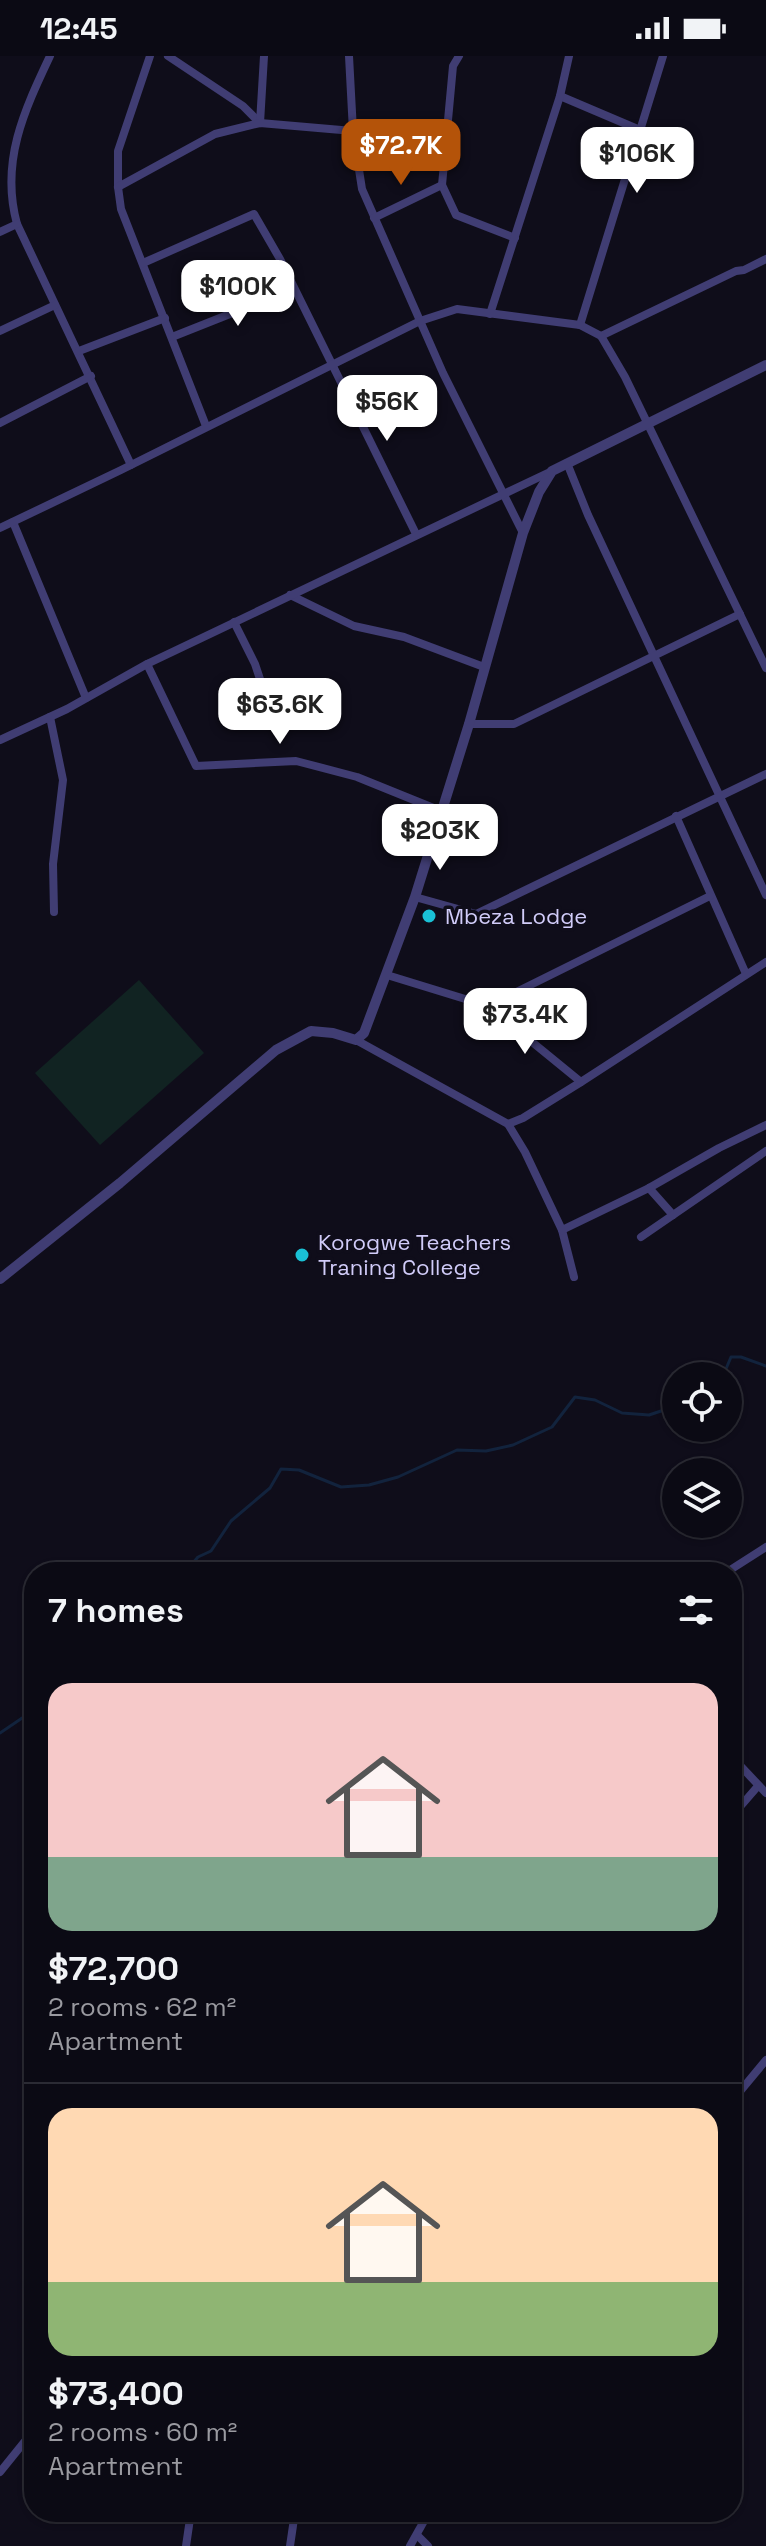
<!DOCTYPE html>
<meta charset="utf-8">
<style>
body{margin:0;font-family:"Space Grotesk",sans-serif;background:#14131d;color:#f1f3f6;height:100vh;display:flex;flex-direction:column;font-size:30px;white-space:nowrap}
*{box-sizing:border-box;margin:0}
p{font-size:26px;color:#9a9aa0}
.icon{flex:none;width:44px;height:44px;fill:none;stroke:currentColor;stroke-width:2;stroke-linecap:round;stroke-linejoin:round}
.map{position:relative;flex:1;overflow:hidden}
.sheet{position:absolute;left:24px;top:1506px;width:718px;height:960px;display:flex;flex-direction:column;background:#0b0a14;border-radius:32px;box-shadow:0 2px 6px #0004,0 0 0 2px #2b2b34}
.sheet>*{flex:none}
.controls{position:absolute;left:662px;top:1306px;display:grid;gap:16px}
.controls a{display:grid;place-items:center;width:80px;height:80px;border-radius:50%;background:#0b0a14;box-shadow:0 2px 6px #0004,0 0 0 2px #2b2b34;font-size:40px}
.price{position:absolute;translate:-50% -68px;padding:0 18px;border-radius:16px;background:#fff;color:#222;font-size:26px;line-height:52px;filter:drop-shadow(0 2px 4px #0008)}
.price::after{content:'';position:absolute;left:50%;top:48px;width:24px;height:18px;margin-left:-12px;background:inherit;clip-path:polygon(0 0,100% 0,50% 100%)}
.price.current{background:#b45309;color:#fff}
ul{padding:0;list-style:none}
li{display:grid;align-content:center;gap:16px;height:424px;padding:0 24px}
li+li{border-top:2px solid #2b2b34}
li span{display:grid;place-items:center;height:248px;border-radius:24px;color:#555}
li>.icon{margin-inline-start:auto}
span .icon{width:144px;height:144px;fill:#fffc;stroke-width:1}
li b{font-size:34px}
h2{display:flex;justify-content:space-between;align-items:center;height:96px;padding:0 24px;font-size:34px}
.status{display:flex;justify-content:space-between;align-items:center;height:56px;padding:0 40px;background:#0b0a14;direction:ltr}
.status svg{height:22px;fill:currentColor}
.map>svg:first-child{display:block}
</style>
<div class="status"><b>12:45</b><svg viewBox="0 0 49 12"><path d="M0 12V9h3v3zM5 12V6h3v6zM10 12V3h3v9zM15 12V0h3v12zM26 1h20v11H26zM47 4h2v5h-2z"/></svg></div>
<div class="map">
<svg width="766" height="2490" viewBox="0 0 766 2490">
<rect width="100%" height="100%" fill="#0f0d1a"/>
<polygon fill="#112322" points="139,924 204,997 100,1089 35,1017"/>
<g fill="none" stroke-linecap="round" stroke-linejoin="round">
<g stroke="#12233d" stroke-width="3">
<polyline points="723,1320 731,1301 741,1301 766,1310"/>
<polyline points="185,1516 198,1501 211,1495 231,1465 270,1432 281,1413 299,1414 341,1431 369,1429 398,1421 457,1394 486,1395 513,1389 552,1371 575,1341 595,1344 622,1357 649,1359 676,1350"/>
<polyline points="0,1677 34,1654"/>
</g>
<g stroke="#403d73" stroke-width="8">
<path d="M50,0C24,55 0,106 17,168L131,409"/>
<polyline points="150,0 118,95 118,131 121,153 206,370"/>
<polyline points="168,0 243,50 260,67"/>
<polyline points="349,0 353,75 362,133 443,317 523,477"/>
<polyline points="459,0 453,10 442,129 456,159 515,182"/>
<polyline points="560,40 640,74"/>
<polyline points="260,67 264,0"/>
<polyline points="118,131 215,78 260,67 353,75"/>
<polyline points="374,162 442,129"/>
<polyline points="0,176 17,168"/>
<polyline points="143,207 254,158 280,203 416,478"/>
<polyline points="490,258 560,40 569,0"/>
<polyline points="580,269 663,0"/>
<polyline points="0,275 55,249"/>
<polyline points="601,280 736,215 744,214 766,203"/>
<polyline points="172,281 293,233"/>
<polyline points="79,295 165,262"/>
<polyline points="0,367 91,320"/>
<polyline points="567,407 588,459 766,839"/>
<polyline points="13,466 86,642"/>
<polyline points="0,472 121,414 420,265 457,253 580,269 601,280 625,321 766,612"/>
<polyline points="290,539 354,570 404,581 484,611"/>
<polyline points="234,566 255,608 267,644"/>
<polyline points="147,608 196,710 296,705 357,721 441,755"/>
<polyline points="50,661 63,724 53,808 54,856"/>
<polyline points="469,668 514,668 740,558"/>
<polyline points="0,684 67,653 147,608 552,415"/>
<polyline points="676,760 746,918"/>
<polyline points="415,841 476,858 766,718"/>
<polyline points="387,919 488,950 581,1026"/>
<polyline points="488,950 710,840"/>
<polyline points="356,984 508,1068 525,1096 562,1174 574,1221"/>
<polyline points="508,1068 523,1062 581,1026 766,906"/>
<polyline points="649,1132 673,1159"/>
<polyline points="562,1174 649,1132 719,1092 766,1069"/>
<polyline points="641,1181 766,1095"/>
<polyline points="727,1516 766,1491"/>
<polyline points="732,1701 766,1737"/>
<polyline points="732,1760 758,1730"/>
<polyline points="732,2045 766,2004"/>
<polyline points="0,2416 34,2374"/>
<polyline points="417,2479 428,2490"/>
<polyline points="186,2490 191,2456"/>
<polyline points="290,2490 295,2456"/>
<polyline points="410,2490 429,2456"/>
</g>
<polyline stroke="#403d73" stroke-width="10" points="0,1223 120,1127 276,994 311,975 333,977 356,984 364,977 415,841 469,668 523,477 539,436 552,415 766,309"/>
</g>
<g fill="#1ac1d6" stroke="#0f0d1a" stroke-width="3">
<circle cx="429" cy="860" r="8"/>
<circle cx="302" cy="1199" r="8"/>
</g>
<g text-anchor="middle" stroke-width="7" stroke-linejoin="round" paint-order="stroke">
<g font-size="22" fill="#d1ccf9" stroke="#0f0d1a" text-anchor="start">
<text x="445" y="868">Mbeza Lodge</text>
<text x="318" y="1194">Korogwe Teachers<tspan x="318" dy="25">Traning College</tspan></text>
</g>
</g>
</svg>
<div class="controls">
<a><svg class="icon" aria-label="locate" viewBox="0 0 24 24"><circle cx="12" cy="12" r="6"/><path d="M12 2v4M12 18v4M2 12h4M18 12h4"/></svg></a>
<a><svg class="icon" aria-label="layers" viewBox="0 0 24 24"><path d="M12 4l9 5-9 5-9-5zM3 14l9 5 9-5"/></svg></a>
</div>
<b class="price current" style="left:401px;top:131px">$72.7K</b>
<b class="price" style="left:637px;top:139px">$106K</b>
<b class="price" style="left:238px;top:272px">$100K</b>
<b class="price" style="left:387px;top:387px">$56K</b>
<b class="price" style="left:280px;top:690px">$63.6K</b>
<b class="price" style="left:440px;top:816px">$203K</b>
<b class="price" style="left:525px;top:1000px">$73.4K</b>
<section class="sheet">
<h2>7 homes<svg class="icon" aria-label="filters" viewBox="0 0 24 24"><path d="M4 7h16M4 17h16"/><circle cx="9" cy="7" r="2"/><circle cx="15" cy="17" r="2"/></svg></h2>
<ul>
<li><span style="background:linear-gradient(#f6c9c9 70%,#7fa58c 0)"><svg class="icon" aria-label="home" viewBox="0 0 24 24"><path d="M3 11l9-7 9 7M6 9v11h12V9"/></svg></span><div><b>$72,700</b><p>2 rooms · 62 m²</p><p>Apartment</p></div></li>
<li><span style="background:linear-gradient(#ffd9b3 70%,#8fb573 0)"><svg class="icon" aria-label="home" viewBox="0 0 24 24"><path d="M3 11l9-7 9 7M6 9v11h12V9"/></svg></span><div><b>$73,400</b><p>2 rooms · 60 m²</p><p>Apartment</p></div></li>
</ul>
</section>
</div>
